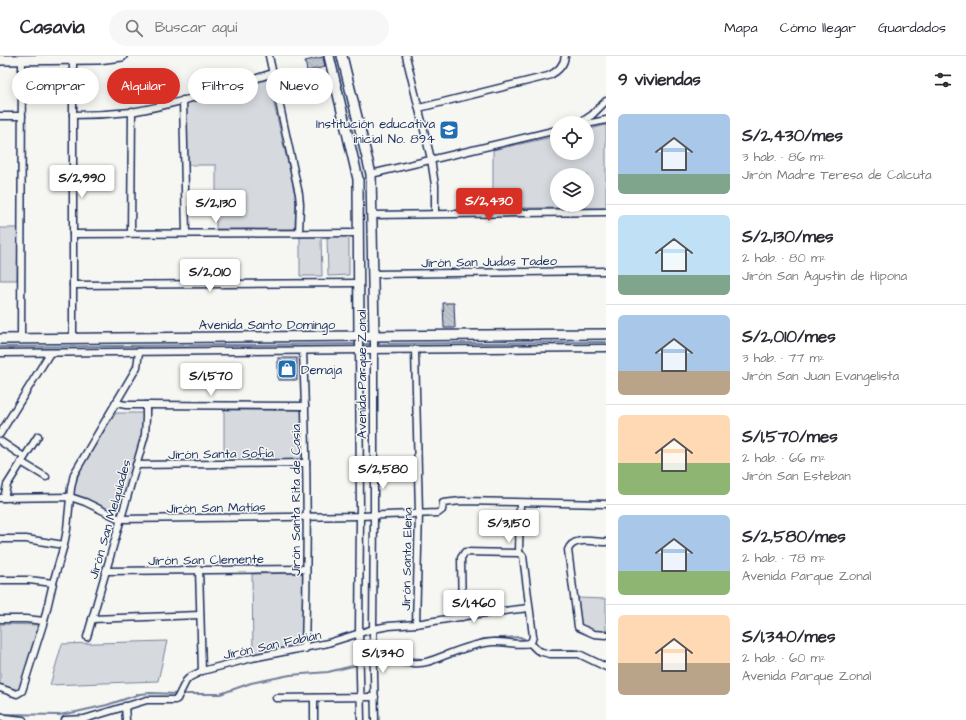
<!DOCTYPE html>
<html lang="es">
<meta charset="utf-8">
<style>
body{margin:0;font-family:"Architects Daughter",sans-serif;background:#f7f7f7;color:#2b2b33;height:100vh;display:flex;flex-direction:column;font-size:15px;white-space:nowrap}
*{box-sizing:border-box;margin:0}
p{font-size:13px;color:#7c7c81}
.icon{flex:none;width:22px;height:22px;fill:none;stroke:currentColor;stroke-width:2;stroke-linecap:round;stroke-linejoin:round}
.map{position:relative;flex:1;overflow:hidden}
.side{display:flex;flex-direction:column;background:#fff;width:360px}
.side>*{flex:none}
.hud{position:absolute;left:12px;top:12px;width:380px;height:36px;display:flex;gap:8px}
.controls{position:absolute;left:550px;top:60px;display:grid;gap:8px}
.controls a{display:grid;place-items:center;width:44px;height:44px;border-radius:50%;background:#fff;box-shadow:0 2px 10px #0003;font-size:20px}
.price{position:absolute;translate:-50% -34px;padding:0 9px;border-radius:4px;background:#fff;color:#222;font-size:13px;line-height:26px;filter:drop-shadow(0 1px 2px #0008)}
.price::after{content:'';position:absolute;left:50%;top:24px;width:12px;height:9px;margin-left:-6px;background:inherit;clip-path:polygon(0 0,100% 0,50% 100%)}
.price.active{background:#d93025;color:#fff}
ul{padding:0;list-style:none}
li{display:flex;align-items:center;gap:12px;height:100px;padding:0 12px}
li+li{border-top:1px solid #e1e1e2}
li span{display:grid;place-items:center;flex:none;width:112px;height:80px;border-radius:6px;color:#555}
li>.icon{margin-inline-start:auto}
span .icon{width:48px;height:48px;fill:#fffc;stroke-width:1}
li b{font-size:17px}
h2{display:flex;justify-content:space-between;align-items:center;height:48px;padding:0 12px;font-size:17px}
.tag{padding:0 14px;border-radius:18px;background:#fff;box-shadow:0 2px 10px #0003;font-size:14px;line-height:36px}
.tag.active{background:#d93025;color:#fff}
header{display:flex;align-items:center;gap:24px;box-sizing:border-box;height:56px;padding:0 20px;background:#fff;border-bottom:1px solid #e1e1e2}
header strong{font-size:19px}
nav{display:flex;gap:22px;margin-inline-start:auto;font-size:14px}
.search{width:280px;height:36px;background:#f7f7f7;display:flex;align-items:center;gap:10px;box-sizing:border-box;padding:0 14px;border-radius:22px;color:#7c7c81;font-size:15px}
main{display:flex;flex:1;min-height:0}
.map>svg:first-child{display:block}
</style>
<header>
<strong>Casavia</strong>
<div class="search"><svg class="icon" aria-label="search" viewBox="0 0 24 24"><circle cx="10" cy="10" r="6"/><path d="M15 15l6 6"/></svg>Buscar aquí</div>
<nav><a>Mapa</a><a>Cómo llegar</a><a>Guardados</a></nav>
</header>
<main>
<div class="map">
<svg width="606" height="664" viewBox="0 0 606 664">
<defs>
<pattern id="building-back-hatch" width="6" height="6" patternUnits="userSpaceOnUse"><rect width="6" height="6" fill="#c0c4cd"/><path d="M-1 5l2 2M0 0l6 6M5-1l2 2" fill="none" stroke="#a4a9b2"/></pattern>
</defs>
<rect width="100%" height="100%" fill="#f6f6f2"/>
<filter id="ink" filterUnits="userSpaceOnUse"><feTurbulence type="fractalNoise" baseFrequency=".025" numOctaves="2"/><feDisplacementMap in="SourceGraphic" scale="8" xChannelSelector="R" yChannelSelector="G"/><feConvolveMatrix kernelMatrix="1 2 1 2 8 2 1 2 1" color-interpolation-filters="sRGB"/></filter>
<g filter="url(#ink)">
<g fill="#d6d9dd" stroke="#78849e" fill-rule="evenodd">
<polygon points="268,23 293,129 296,144 295,173 216,173 216,109 187,109 186,47"/>
<path d="M606,69V152H493V94L557,80V97H587V74ZM557,119H587V149H557Z"/>
<polygon points="0,172 18,172 17,224 0,224"/>
<polygon points="349,180 349,219 328,220 327,181"/>
<polygon points="300,181 321,181 322,220 300,220"/>
<rect x="224" y="354" width="78" height="51"/>
<path d="M116,357H143L142,382L119,459L88,443L74,438C76,410 101,381 116,357Z"/>
<polygon points="303,517 303,591 253,600 252,518"/>
<polygon points="578,542 606,543 606,577 588,573 581,568"/>
<polygon points="0,568 40,569 21,635 7,634 0,631"/>
<polygon points="167,585 158,625 50,629 62,588"/>
</g>
<g fill="none" stroke-linecap="round" stroke-linejoin="round">
<g stroke="#717e99" stroke-width="2">
<polyline points="0,291 606,286"/>
<polyline points="457,592 484,583 520,581 528,585"/>
<polyline points="548,595 573,594 579,596"/>
<path d="M389,601C403,598 415,604 429,603"/>
<polyline points="182,638 220,638 251,627 290,619 328,616 373,605"/>
<polyline points="0,657 4,658 59,659 76,656 107,649 140,638 150,637 178,638"/>
</g>
</g>
<g fill="url(#building-back-hatch)" stroke="#1b2f5e">
<polygon points="323,1 325,11 307,15 305,5"/>
<polygon points="443,247 454,247 455,272 444,272"/>
<rect x="278" y="302" width="19" height="22"/>
</g>
<g fill="none" stroke-linecap="round" stroke-linejoin="round">
<defs>
<g id="minor">
<polyline points="269,0 299,138 300,148 299,177"/>
<polyline points="406,0 431,103 435,129 435,157"/>
<polyline points="73,3 73,282"/>
<polyline points="183,44 186,177"/>
<path d="M419,52L548,20C557,16 564,10 565,0"/>
<path d="M73,59C92,59 112,58 131,56C179,48 227,32 273,17"/>
<polyline points="0,60 22,60"/>
<polyline points="580,67 592,59 606,45"/>
<polyline points="587,68 606,64"/>
<polyline points="371,118 557,74"/>
<polyline points="371,159 606,156"/>
<polyline points="131,177 132,55"/>
<polyline points="73,178 358,177"/>
<polyline points="373,218 606,215"/>
<polyline points="73,229 359,227"/>
<polyline points="359,280 360,460 359,577 361,664"/>
<polyline points="374,280 374,459 373,573 375,664"/>
<polyline points="21,283 22,4"/>
<polyline points="415,294 419,457 416,568"/>
<path d="M303,295C307,394 308,493 305,593"/>
<polyline points="0,297 606,292"/>
<polyline points="115,347 126,349 146,349 305,350"/>
<polyline points="0,378 50,297"/>
<polyline points="0,385 24,401"/>
<polyline points="21,406 46,421"/>
<polyline points="136,409 306,407"/>
<polyline points="0,442 70,441 85,446 120,463 360,460 438,457 442,454 443,447 461,445 606,448"/>
<polyline points="4,442 7,429 38,380"/>
<polyline points="0,483 26,483 64,489"/>
<path d="M606,486C594,486 573,480 568,494L578,571L594,578L606,579"/>
<polyline points="519,497 520,447"/>
<polyline points="199,513 202,615"/>
<polyline points="106,515 306,513"/>
<polyline points="0,524 29,524 53,527"/>
<polyline points="462,561 461,502 465,496 519,497 523,500 533,580 532,584 530,587"/>
<polyline points="0,563 26,563 44,565"/>
<polyline points="92,563 200,559"/>
<polyline points="87,581 145,379 146,362 146,349"/>
<polyline points="530,587 537,594 542,596 550,598 579,598 606,611"/>
<path d="M374,606C393,599 402,609 419,607C429,607 437,602 446,599C461,593 477,587 493,586C505,585 519,590 530,587"/>
<polyline points="0,632 17,638 22,635 44,565 53,527 64,489 67,473 71,432 74,418 137,311 139,296"/>
<polyline points="276,642 375,641"/>
<polyline points="314,642 314,664"/>
<polyline points="125,650 126,664"/>
<polyline points="0,660 5,662 23,664"/>
<polyline points="65,664 84,663 147,644 175,644 177,643 186,625 190,621 202,615 252,602 328,587 373,573 389,570 416,568 478,558 529,552"/>
</g>
<g id="secondary">
<polyline points="329,0 358,123 359,280"/>
<polyline points="342,0 371,118 374,280"/>
<polyline points="0,4 98,3 122,0"/>
<polyline points="0,283 606,278"/>
</g>
</defs>
<use href="#minor" stroke="#1b2f5e" stroke-width="9"/>
<use href="#secondary" stroke="#1b2f5e" stroke-width="12"/>
<use href="#minor" stroke="#f6f6f2" stroke-width="6"/>
<use href="#secondary" stroke="#f6f6f2" stroke-width="9"/>
</g>
</g>
<defs>
<symbol id="school-square" viewBox="-11 -11 22 22"><rect x="-9" y="-9" width="18" height="18" rx="4" fill="#1f6fb2" stroke="#f6f6f2"/><path d="M0-5L7-2L0 1L-7-2ZM-4 1L0 2.5L4 1V4Q0 6-4 4Z" fill="#fff"/></symbol>
<symbol id="shop-square" viewBox="-11 -11 22 22"><rect x="-9" y="-9" width="18" height="18" rx="4" fill="#1f6fb2" stroke="#f6f6f2"/><path d="M-5-2.5h2.3a2.7 3.5 0 0 1 5.4 0H5L5.5 6h-11ZM-1.5-2.5h3a1.5 2.3 0 0 0-3 0Z" fill="#fff"/></symbol>
</defs>
<g fill-rule="evenodd">
<use href="#school-square" x="438" y="63" width="22" height="22"/>
<use href="#shop-square" x="276" y="302" width="22" height="22"/>
</g>
<g text-anchor="middle" stroke-width="3" stroke-linejoin="round" paint-order="stroke">
<g font-size="13" fill="#1b2f5e" stroke="#f6f6f2" text-anchor="end">
<text x="435" y="72">Institución educativa<tspan x="435" dy="15">inicial No. 894</tspan></text>
<text x="301" y="318" text-anchor="start">Demaja</text>
</g>
<g font-size="13" fill="#1b2f5e" stroke="#f6f6f2">
<text transform="translate(489 205) rotate(-1)" y="5">Jirón San Judas Tadeo</text>
<text x="267" y="273">Avenida Santo Domingo</text>
<text transform="translate(361 318) rotate(-90)" y="5">Avenida Parque Zonal</text>
<text transform="translate(221 397) rotate(-1)" y="5">Jirón Santa Sofía</text>
<text transform="translate(295 444) rotate(-90)" y="5">Jirón Santa Rita de Casia</text>
<text transform="translate(216 451) rotate(-1)" y="5">Jirón San Matías</text>
<text transform="translate(109 463) rotate(-74)" y="5">Jirón San Melquíades</text>
<text transform="translate(206 503) rotate(-1)" y="5">Jirón San Clemente</text>
<text transform="translate(406 503) rotate(-89)" y="5">Jirón Santa Elena</text>
<text transform="translate(272 588) rotate(-12)" y="5">Jirón San Fabián</text>
</g>
</g>
</svg>
<div class="controls">
<a><svg class="icon" aria-label="locate" viewBox="0 0 24 24"><circle cx="12" cy="12" r="6"/><path d="M12 2v4M12 18v4M2 12h4M18 12h4"/></svg></a>
<a><svg class="icon" aria-label="layers" viewBox="0 0 24 24"><path d="M12 4l9 5-9 5-9-5zM3 14l9 5 9-5"/></svg></a>
</div>
<b class="price" style="left:82px;top:143px">S/2,990</b>
<b class="price active" style="left:489px;top:166px">S/2,430</b>
<b class="price" style="left:216px;top:168px">S/2,130</b>
<b class="price" style="left:210px;top:237px">S/2,010</b>
<b class="price" style="left:211px;top:341px">S/1,570</b>
<b class="price" style="left:383px;top:434px">S/2,580</b>
<b class="price" style="left:509px;top:488px">S/3,150</b>
<b class="price" style="left:474px;top:568px">S/1,460</b>
<b class="price" style="left:383px;top:618px">S/1,340</b>
<div class="hud">
<a class="tag">Comprar</a>
<a class="tag active">Alquilar</a>
<a class="tag">Filtros</a>
<a class="tag">Nuevo</a>
</div>
</div>
<section class="side">
<h2>9 viviendas<svg class="icon" aria-label="filters" viewBox="0 0 24 24"><path d="M4 7h16M4 17h16"/><circle cx="9" cy="7" r="2"/><circle cx="15" cy="17" r="2"/></svg></h2>
<ul>
<li><span style="background:linear-gradient(#a9c7e8 75%,#7fa58c 0)"><svg class="icon" aria-label="home" viewBox="0 0 24 24"><path d="M3 11l9-7 9 7M6 9v11h12V9"/></svg></span><div><b>S/2,430/mes</b><p>3 hab. · 86 m²</p><p>Jirón Madre Teresa de Calcuta</p></div></li>
<li><span style="background:linear-gradient(#bfe0f5 75%,#7fa58c 0)"><svg class="icon" aria-label="home" viewBox="0 0 24 24"><path d="M3 11l9-7 9 7M6 9v11h12V9"/></svg></span><div><b>S/2,130/mes</b><p>2 hab. · 80 m²</p><p>Jirón San Agustín de Hipona</p></div></li>
<li><span style="background:linear-gradient(#a9c7e8 70%,#b9a48a 0)"><svg class="icon" aria-label="home" viewBox="0 0 24 24"><path d="M3 11l9-7 9 7M6 9v11h12V9"/></svg></span><div><b>S/2,010/mes</b><p>3 hab. · 77 m²</p><p>Jirón San Juan Evangelista</p></div></li>
<li><span style="background:linear-gradient(#ffd9b3 60%,#8fb573 0)"><svg class="icon" aria-label="home" viewBox="0 0 24 24"><path d="M3 11l9-7 9 7M6 9v11h12V9"/></svg></span><div><b>S/1,570/mes</b><p>2 hab. · 66 m²</p><p>Jirón San Esteban</p></div></li>
<li><span style="background:linear-gradient(#a9c7e8 70%,#8fb573 0)"><svg class="icon" aria-label="home" viewBox="0 0 24 24"><path d="M3 11l9-7 9 7M6 9v11h12V9"/></svg></span><div><b>S/2,580/mes</b><p>2 hab. · 78 m²</p><p>Avenida Parque Zonal</p></div></li>
<li><span style="background:linear-gradient(#ffd9b3 60%,#b9a48a 0)"><svg class="icon" aria-label="home" viewBox="0 0 24 24"><path d="M3 11l9-7 9 7M6 9v11h12V9"/></svg></span><div><b>S/1,340/mes</b><p>2 hab. · 60 m²</p><p>Avenida Parque Zonal</p></div></li>
</ul>
</section>
</main>
